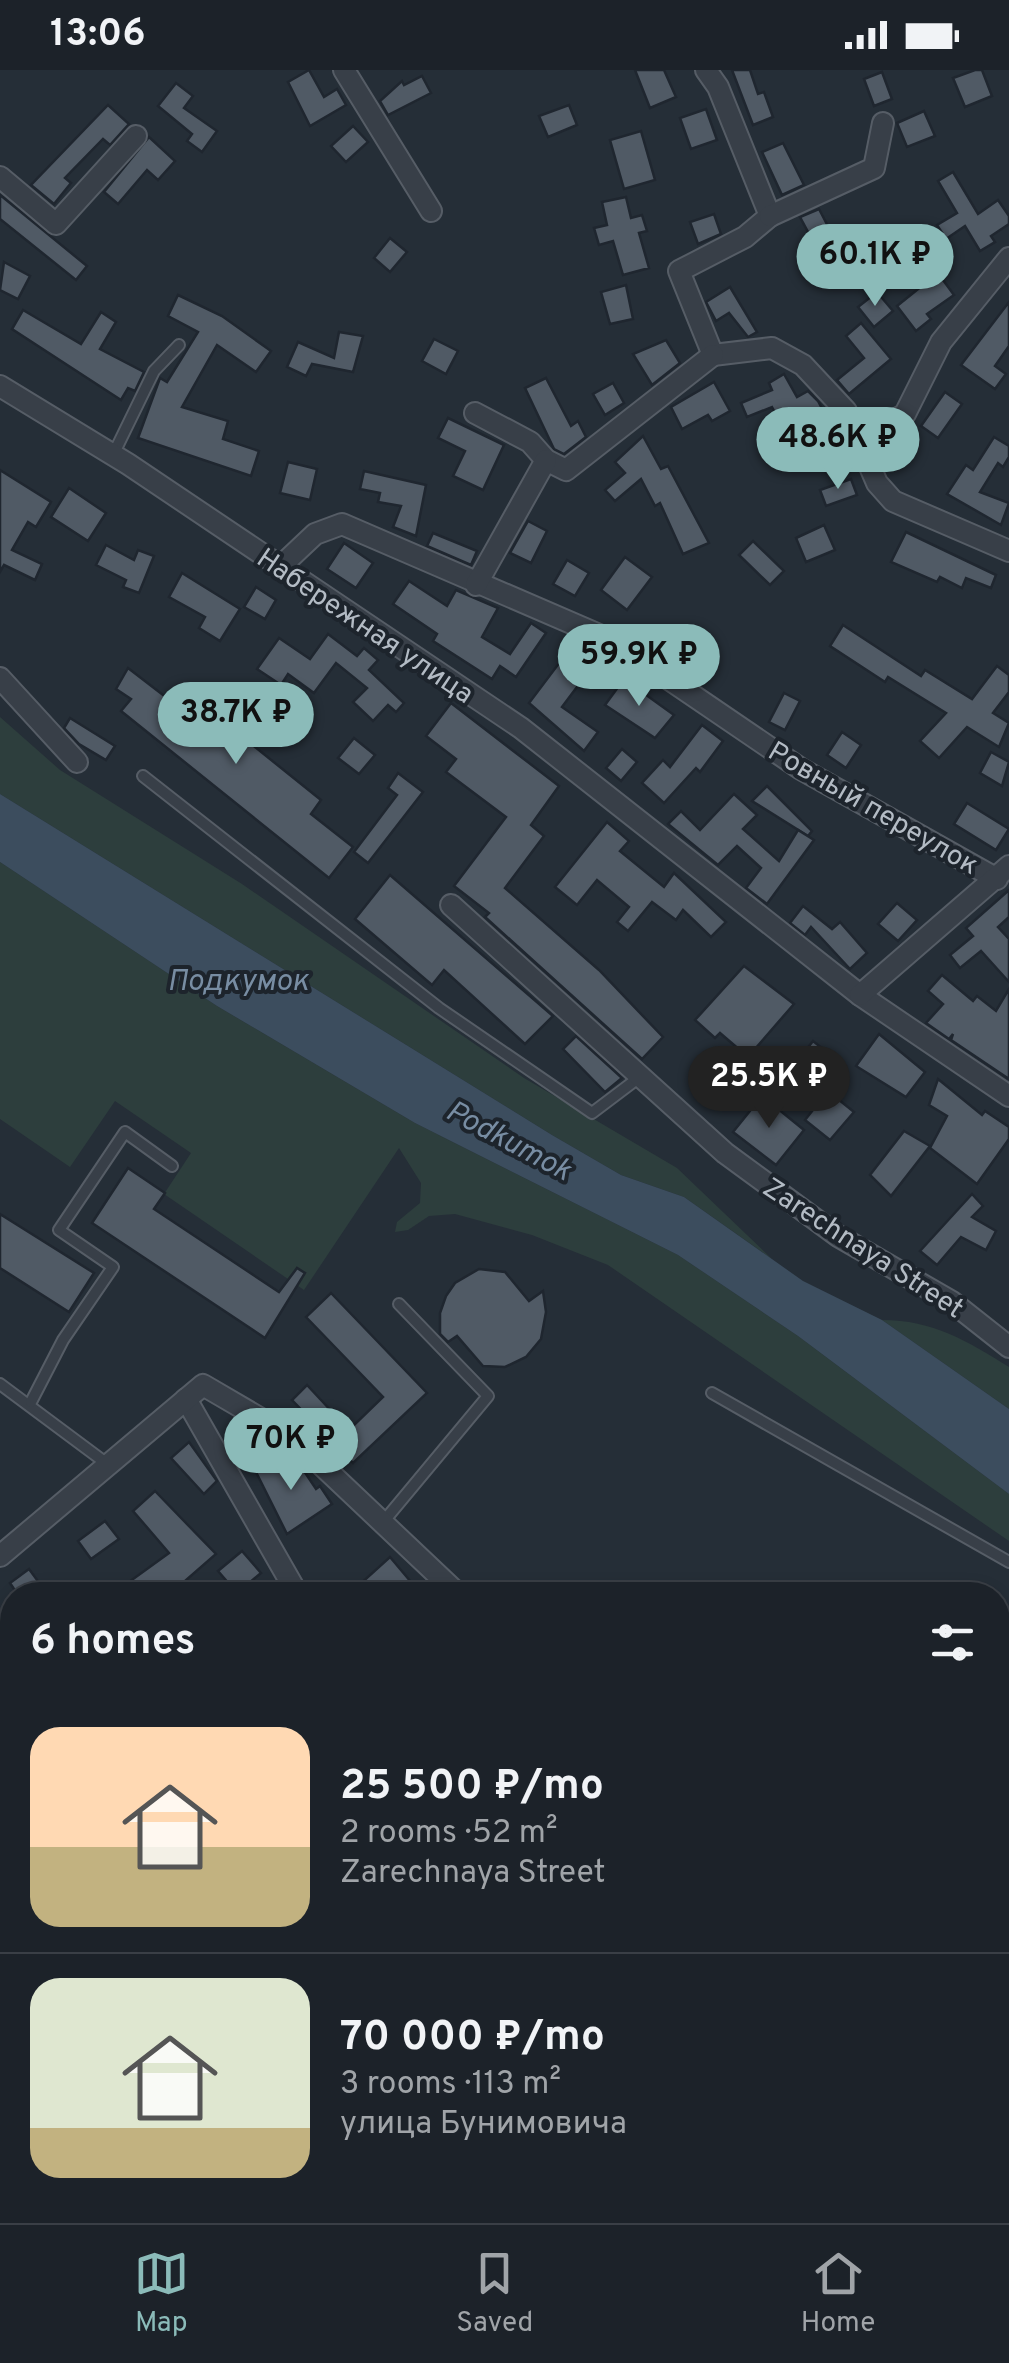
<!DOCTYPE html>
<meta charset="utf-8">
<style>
body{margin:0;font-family:Overpass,sans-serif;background:#292f35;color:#f1f3f6;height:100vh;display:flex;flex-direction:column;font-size:38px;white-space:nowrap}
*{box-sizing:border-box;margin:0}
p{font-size:32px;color:#a0a4a8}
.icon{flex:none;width:55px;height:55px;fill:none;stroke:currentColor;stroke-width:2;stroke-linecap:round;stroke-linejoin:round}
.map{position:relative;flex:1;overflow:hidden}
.side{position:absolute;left:0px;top:1512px;width:1010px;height:642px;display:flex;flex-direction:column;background:#1c2229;border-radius:40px 40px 0 0;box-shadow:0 5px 15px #0003,0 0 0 2px #3a3f46}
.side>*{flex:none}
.price{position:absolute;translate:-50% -85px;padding:0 22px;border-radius:35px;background:#8bbbb9;color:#111;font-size:32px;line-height:65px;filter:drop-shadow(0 2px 5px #0008)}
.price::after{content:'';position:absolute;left:50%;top:60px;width:30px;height:22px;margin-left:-15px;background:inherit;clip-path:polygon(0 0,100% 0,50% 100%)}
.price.active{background:#222;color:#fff}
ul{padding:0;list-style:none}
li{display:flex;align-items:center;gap:30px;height:250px;padding:0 30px}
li+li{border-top:2px solid #3a3f46}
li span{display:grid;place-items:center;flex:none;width:280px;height:200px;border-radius:30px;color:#555}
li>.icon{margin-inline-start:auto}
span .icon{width:120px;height:120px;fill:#fffc;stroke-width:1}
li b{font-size:42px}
h2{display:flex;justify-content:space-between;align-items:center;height:120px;padding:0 30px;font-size:42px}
.status{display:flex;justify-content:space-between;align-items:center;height:70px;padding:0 50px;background:#1c2229;direction:ltr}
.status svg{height:28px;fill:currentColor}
.dock{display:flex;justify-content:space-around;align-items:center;height:140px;border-top:2px solid #3a3f46;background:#1c2229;font-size:28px;color:#a0a4a8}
.dock a{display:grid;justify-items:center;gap:5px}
.dock .active{color:#8bbbb9}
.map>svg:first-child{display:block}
</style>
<div class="status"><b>13:06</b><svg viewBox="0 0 49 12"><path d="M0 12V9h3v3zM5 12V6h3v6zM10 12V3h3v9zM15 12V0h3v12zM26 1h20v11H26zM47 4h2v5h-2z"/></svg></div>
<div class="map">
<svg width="1009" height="2153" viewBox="0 0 1009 2153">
<rect width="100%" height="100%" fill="#252e37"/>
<g fill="#2d3e3d">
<polygon points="0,647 60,700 242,814 524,1008 677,1098 772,1189 684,1127 621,1105 552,1065 0,724"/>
<polygon points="0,792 217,936 415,1053 678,1185 798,1266 1009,1424 1009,1471 608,1195 532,1165 455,1144 429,1146 408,1160 395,1162 397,1152 420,1133 421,1113 399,1078 304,1220 164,1124 191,1083 115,1031 70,1097 0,1049"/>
<path d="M882,1250C933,1250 967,1271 1009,1297V1339Z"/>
</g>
<polygon fill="#3c4d5e" points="0,724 552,1065 621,1105 684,1127 803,1211 882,1250 1009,1339 1009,1424 798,1266 678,1185 415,1053 217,936 0,792"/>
<g fill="#505a65" stroke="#1f262f" stroke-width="2.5">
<polygon points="309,0 324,27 337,19 346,35 310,56 288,12"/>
<polygon points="635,0 664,0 676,27 650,38"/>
<polygon points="732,0 750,0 758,24 764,22 773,47 753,55"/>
<polygon points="975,0 982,0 992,26 965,37 953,8"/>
<polygon points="882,2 892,29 874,36 864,9"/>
<polygon points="422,6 431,23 388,45 380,31 402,11 404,15"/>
<polygon points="176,13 193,26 184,38 217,61 202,82 187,71 192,64 158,36"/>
<polygon points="108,35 129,54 110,75 103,69 65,108 71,113 54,134 31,115"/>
<polygon points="569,35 577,55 548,67 539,46"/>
<polygon points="706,39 717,70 691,79 680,48"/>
<polygon points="924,41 935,66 907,77 897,53"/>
<polygon points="353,56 368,72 346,92 331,76"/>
<polygon points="641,61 655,110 624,119 610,70"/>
<polygon points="149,67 175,91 158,110 147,100 118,134 104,122"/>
<polygon points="783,73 804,115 782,125 762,82"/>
<polygon points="953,102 978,144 998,130 1009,146 1009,154 991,166 995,172 980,181 965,156 946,169 937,155 957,143 938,111"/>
<polygon points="0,125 87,196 76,210 0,149"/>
<polygon points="626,127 631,148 642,145 647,161 639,163 649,198 623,205 613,171 599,175 594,158 607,155 602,132"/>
<polygon points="819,139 832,164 814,173 800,147"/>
<polygon points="714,144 721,164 698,174 690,152"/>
<polygon points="390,168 407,182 390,202 374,188"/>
<polygon points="4,192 30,206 18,229 0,220"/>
<polygon points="932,195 954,225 927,244 931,249 916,261 897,236 923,215 916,207"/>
<polygon points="626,215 633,249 610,254 601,222"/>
<polygon points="730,217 757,262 748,267 729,243 716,251 706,232"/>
<polygon points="877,222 893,241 874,257 858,237"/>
<polygon points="178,225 222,246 271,281 256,302 217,275 182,337 228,351 223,369 259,381 251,406 138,368 160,308 167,312 198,262 168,246"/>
<polygon points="1009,232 1009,276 995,296 1006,304 995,319 961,295"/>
<polygon points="23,240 81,274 101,242 116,252 100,279 144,302 135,321 128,318 121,330 12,259"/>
<polygon points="861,253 891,289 849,324 837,310 864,288 846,266"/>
<polygon points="339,262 363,266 353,302 312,294 306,306 287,297 298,272 334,288"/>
<polygon points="434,269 458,281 446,304 422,291"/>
<polygon points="666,270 680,293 652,315 633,284"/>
<polygon points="784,304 797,327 808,321 818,331 843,378 823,387 817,374 795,381 772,337 747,347 741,333 772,320 769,313"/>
<polygon points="546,308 571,356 578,351 586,367 564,384 554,379 525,318"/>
<polygon points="714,312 730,341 712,351 708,345 682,359 671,337"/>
<polygon points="613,313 624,333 605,345 593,324"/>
<polygon points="945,322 962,334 938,368 921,356"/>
<polygon points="448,348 504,375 483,420 453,406 465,381 438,368"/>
<polygon points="643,366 661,399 668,396 709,473 683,484 660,433 655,436 641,409 615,431 605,420 625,403 615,392"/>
<polygon points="994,367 1009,376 1009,387 1003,397 998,393 980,422 1009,433 1001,455 947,424 966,395 973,400"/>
<polygon points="288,392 317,399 310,430 280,423"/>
<polygon points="0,400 51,432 36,457 28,452 12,480 42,494 35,510 4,495 0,502"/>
<polygon points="364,401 426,415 416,466 393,457 401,436 378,432 380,423 360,419"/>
<polygon points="851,409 857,425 826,436 820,420"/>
<polygon points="69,418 106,443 88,471 51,447"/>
<polygon points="528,451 547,461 531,493 510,483"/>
<polygon points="824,455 835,480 806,492 796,468"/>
<polygon points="906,462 996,505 991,518 966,508 962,518 940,507 937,512 891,492"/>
<polygon points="433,463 477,481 471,495 427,476"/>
<polygon points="753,471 784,501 770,515 739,485"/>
<polygon points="344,473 373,493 356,518 327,499"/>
<polygon points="106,475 134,490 138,480 154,486 139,523 123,517 126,510 96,495"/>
<polygon points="625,487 652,507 627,540 601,520"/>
<polygon points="567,490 589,503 575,526 553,514"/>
<polygon points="182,503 240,539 220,571 199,558 205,547 169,527"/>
<polygon points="409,511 447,536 456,520 498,538 482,567 510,584 531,553 546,563 516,607 500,596 492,609 433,571 437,564 393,534"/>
<polygon points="256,517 276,530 265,549 244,537"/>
<polygon points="843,555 921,606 925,600 972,629 997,596 1009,605 1009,622 993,643 1009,653 999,677 967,657 939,688 920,671 946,643 888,607 885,612 830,576"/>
<polygon points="328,564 357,586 364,578 378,590 369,600 404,633 396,642 388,635 373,651 353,632 367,618 336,593 314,623 288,604 281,615 257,599 279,568 310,589"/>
<polygon points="572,576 595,593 562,637 598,662 584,681 529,633"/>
<polygon points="128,598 167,628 178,615 236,661 251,639 272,654 255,677 321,730 311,744 353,777 329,808 121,641 131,629 116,619"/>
<polygon points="624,609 674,645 655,668 605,635"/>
<polygon points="784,623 800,631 785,660 769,652"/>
<polygon points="451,633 559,716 531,755 544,766 505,818 599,900 663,967 642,989 485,847 489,843 454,816 506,747 446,702 456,689 426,666"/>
<polygon points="70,648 115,676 106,690 79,674 64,658"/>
<polygon points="702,655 723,671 700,702 696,698 664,733 642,713 663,690 670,697"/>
<polygon points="842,662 861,675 846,698 827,685"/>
<polygon points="354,668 375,685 359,704 338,688"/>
<polygon points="622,679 637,692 621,711 606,698"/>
<polygon points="991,682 1009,692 1002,716 980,703"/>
<polygon points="398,703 423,722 368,793 354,782 397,725 388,718"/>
<polygon points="767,716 812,761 808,766 752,731"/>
<polygon points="734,724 757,745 743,759 779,791 798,760 814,770 767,834 746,818 761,798 737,776 718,795 668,754 681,741 700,760"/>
<polygon points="967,733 1009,759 996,780 954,754"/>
<polygon points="607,752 629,771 620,781 664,817 674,803 726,852 711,867 683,840 676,850 652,832 628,861 617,852 629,837 597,810 577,835 555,817"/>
<polygon points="390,805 553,946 525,974 444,900 432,915 355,849"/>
<polygon points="1009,820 1009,847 998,857 1009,869 1009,912 981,881 960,898 950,885 973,866 966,858"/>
<polygon points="897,833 917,850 898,871 878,854"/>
<polygon points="803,836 832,859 840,852 867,883 850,899 811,857 805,865 790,853"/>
<polygon points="744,896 794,934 748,987 720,963 715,968 695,950"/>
<polygon points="942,905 973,931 977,926 996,941 1009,919 1009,1009 951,970 953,964 949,969 926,953 943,934 928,921"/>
<polygon points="879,964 925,1002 906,1027 856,996"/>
<polygon points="576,966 622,1008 605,1022 563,979"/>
<polygon points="813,971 838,991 820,1014 795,994"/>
<polygon points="938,1009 982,1045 985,1041 1009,1057 1009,1069 977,1114 930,1078 947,1046 929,1035"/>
<polygon points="828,1021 854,1042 830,1070 805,1050"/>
<polygon points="762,1026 804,1060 776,1095 733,1062"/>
<polygon points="904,1061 930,1076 891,1126 870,1105"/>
<polygon points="128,1098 165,1123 154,1139 279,1222 297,1198 305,1203 265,1268 92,1153"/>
<polygon points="972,1124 983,1136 972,1147 996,1161 986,1180 961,1167 937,1195 920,1181"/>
<polygon points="0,1144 94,1203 69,1242 0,1198"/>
<polygon points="479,1199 505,1202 529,1231 543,1221 546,1242 541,1269 526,1287 505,1297 483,1296 457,1266 448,1272 440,1264 440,1243 446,1226 455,1213"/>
<polygon points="331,1223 427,1323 353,1393 292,1330 307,1315 349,1360 383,1327 306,1247"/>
<polygon points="189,1372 217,1411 204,1424 171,1388"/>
<polygon points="281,1383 300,1403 304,1401 316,1419 320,1416 332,1434 287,1464 255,1400"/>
<polygon points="155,1421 216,1484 169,1525 111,1525 169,1483 133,1441"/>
<polygon points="105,1451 119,1469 91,1489 78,1471"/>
<polygon points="242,1481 261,1503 237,1523 218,1501"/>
<polygon points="390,1487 411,1512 395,1525 348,1525"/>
<polygon points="29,1499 43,1518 35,1525 18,1525 10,1513"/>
</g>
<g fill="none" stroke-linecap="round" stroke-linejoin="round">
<defs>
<g id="service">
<polyline points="113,385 154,301 179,275"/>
<polyline points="143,706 439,938 592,1043 637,1009"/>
<polyline points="0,1314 106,1393"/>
<polyline points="712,1323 1009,1492"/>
<polyline points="31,1332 63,1270 113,1197 59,1160 125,1062 172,1096"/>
<polyline points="384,1451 488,1326 399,1234"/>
<polyline points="998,1715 1009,1710"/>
<polyline points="998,1776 1009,1786"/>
</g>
<g id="minor">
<polyline points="344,0 431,141"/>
<polyline points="706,0 718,17 770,146 745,167 679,201 713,285 772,278 803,295 846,341 877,413 893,431 1009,481"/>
<polyline points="0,107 56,154 136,66"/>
<polyline points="770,146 874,98 883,53"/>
<polyline points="0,316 128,394 521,658 860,925 1009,1026"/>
<polyline points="475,343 530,372 546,390 566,400 713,285"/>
<polyline points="859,371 905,344 941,272 1009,188"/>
<polyline points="280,497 315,464 342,454 613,571 801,699 997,809"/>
<polyline points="476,515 546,390"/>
<polyline points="0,608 77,692"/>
<polyline points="451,835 725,1083 838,1166 952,1232 1009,1277"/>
<polyline points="860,925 1009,796"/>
<polyline points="186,1329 298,1525"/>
<polyline points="0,1486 203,1315 292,1367 459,1525"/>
<polyline points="0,1661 12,1681"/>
<polyline points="0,1901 12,1901"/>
<polyline points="998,1992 1009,2001"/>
<polyline points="278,2142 283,2153"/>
<polyline points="569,2142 570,2153"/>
</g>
</defs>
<use href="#service" stroke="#565d66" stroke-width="14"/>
<use href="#minor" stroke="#565d66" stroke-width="24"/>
<use href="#service" stroke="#383f48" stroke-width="10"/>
<use href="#minor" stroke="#383f48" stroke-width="20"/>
</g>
<g text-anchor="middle" stroke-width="8" stroke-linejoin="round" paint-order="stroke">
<g font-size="28" fill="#b3bbc4" stroke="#1d242c">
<text transform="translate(366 555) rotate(34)" y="10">Набережная улица</text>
<text transform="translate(874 737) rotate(30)" y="10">Ровный переулок</text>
<text transform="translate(864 1177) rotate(33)" y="10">Zarechnaya Street</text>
</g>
<g font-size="30" font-style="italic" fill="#788da3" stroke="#1d242c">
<text x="238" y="920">Подкумок</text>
<text transform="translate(509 1070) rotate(28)" y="10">Podkumok</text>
</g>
</g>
</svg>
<b class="price" style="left:875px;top:239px">60.1K ₽</b>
<b class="price" style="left:838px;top:422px">48.6K ₽</b>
<b class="price" style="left:639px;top:639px">59.9K ₽</b>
<b class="price" style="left:236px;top:697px">38.7K ₽</b>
<b class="price active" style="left:769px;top:1061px">25.5K ₽</b>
<b class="price" style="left:291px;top:1423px">70K ₽</b>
<section class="side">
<h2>6 homes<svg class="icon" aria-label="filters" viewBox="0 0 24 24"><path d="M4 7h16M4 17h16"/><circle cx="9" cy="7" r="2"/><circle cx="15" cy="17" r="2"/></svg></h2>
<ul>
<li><span style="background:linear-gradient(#ffd9b3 60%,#c2b280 0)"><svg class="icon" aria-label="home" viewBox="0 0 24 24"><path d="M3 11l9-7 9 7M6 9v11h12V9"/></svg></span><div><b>25 500 ₽/mo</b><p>2 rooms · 52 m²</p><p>Zarechnaya Street</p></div></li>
<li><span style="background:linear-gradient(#dfe7d0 75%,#c2b280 0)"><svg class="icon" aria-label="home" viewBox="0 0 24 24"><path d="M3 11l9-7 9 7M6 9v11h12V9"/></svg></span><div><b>70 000 ₽/mo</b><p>3 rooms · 113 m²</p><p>улица Бунимовича</p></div></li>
</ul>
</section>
</div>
<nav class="dock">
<a class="active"><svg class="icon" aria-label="map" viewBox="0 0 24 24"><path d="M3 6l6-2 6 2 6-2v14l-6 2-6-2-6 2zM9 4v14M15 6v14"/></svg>Map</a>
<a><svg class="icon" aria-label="saved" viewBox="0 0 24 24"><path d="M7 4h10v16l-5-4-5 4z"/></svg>Saved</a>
<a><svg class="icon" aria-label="home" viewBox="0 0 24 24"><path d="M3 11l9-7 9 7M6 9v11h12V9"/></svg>Home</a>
</nav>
